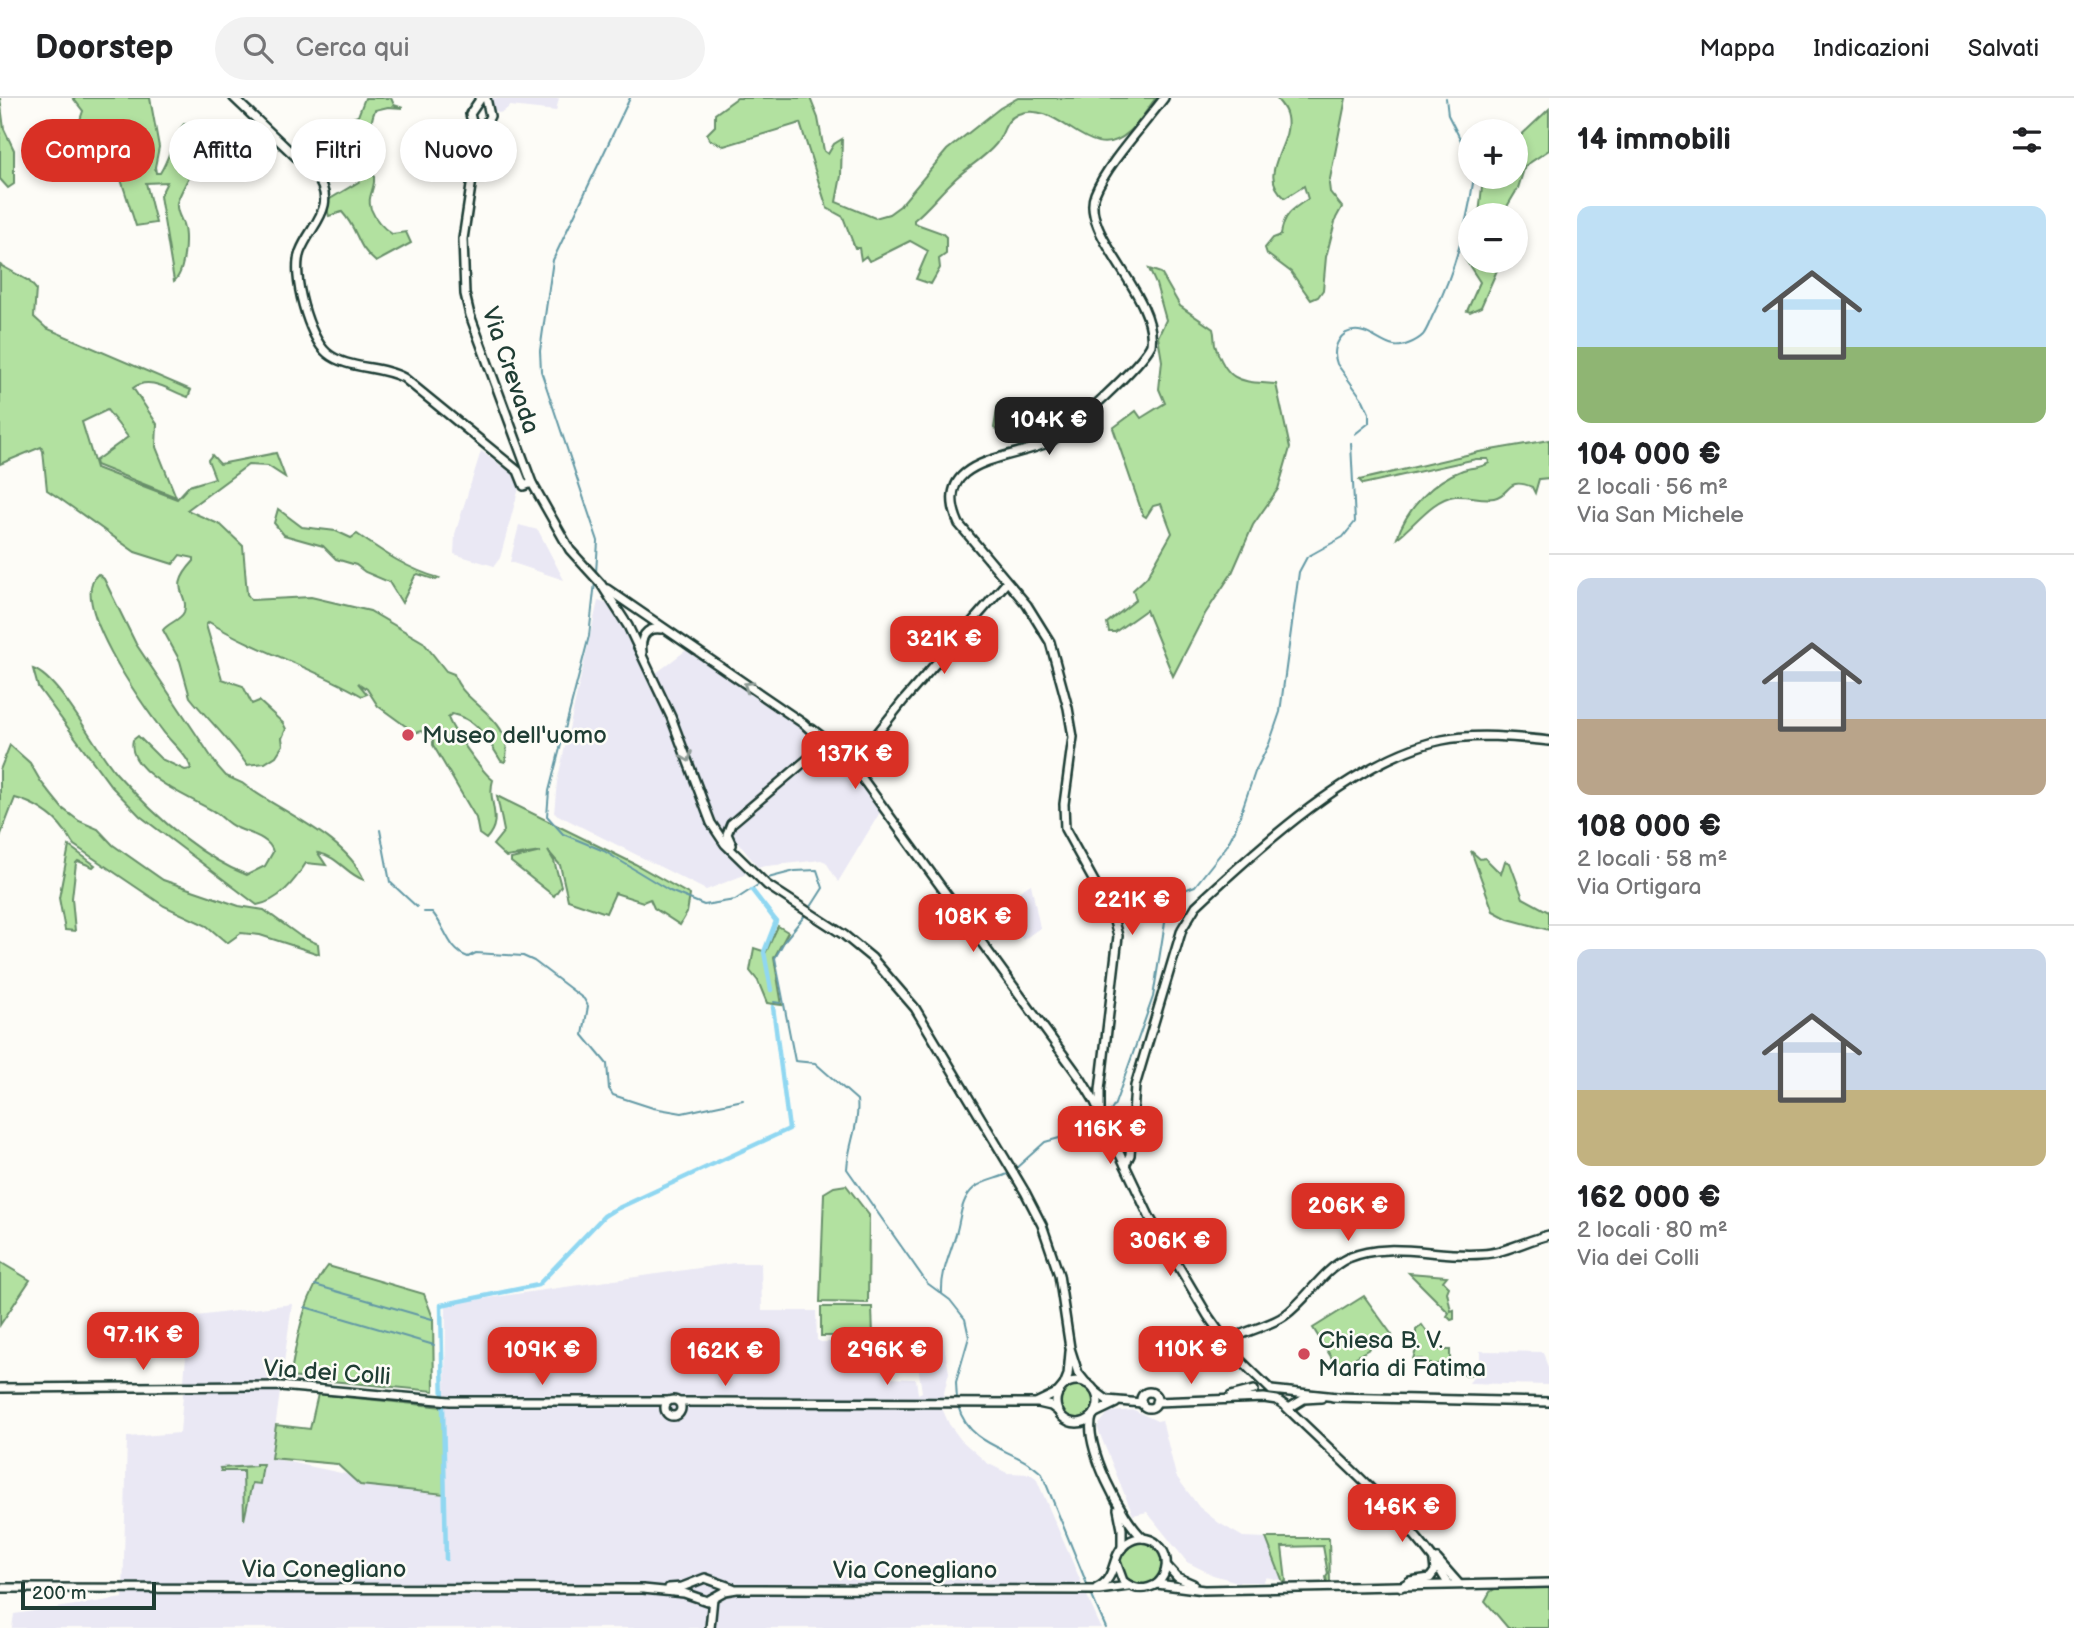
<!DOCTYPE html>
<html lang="it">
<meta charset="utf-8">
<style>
body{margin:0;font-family:"Balsamiq Sans",sans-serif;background:#f2f2f2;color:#202124;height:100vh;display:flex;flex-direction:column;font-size:26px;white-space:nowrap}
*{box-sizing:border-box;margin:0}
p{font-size:23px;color:#757577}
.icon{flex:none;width:38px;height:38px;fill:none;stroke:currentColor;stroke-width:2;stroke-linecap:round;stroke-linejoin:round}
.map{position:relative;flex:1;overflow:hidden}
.panel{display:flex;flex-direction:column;background:#fff;width:525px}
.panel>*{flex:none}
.hud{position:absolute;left:21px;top:21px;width:665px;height:63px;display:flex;gap:14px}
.tools{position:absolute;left:1458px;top:21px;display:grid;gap:14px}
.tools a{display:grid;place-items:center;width:70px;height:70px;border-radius:50%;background:#fff;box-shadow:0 4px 10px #0003;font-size:35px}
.scale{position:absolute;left:21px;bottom:18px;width:135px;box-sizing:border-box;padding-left:7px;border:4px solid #1f3d34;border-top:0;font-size:19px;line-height:24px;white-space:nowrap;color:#1f3d34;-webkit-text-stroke:5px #fdfcf7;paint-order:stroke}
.price{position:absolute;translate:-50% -60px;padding:0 16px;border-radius:14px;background:#d93025;color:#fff;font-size:23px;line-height:46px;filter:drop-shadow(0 2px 4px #0008)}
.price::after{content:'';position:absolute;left:50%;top:42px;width:21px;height:16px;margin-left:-10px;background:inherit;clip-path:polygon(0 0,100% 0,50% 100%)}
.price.on{background:#222;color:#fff}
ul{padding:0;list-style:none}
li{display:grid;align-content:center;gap:14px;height:371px;padding:0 28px}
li+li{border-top:2px solid #e0e0e0}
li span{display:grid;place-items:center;height:217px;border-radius:14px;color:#555}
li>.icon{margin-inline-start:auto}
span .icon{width:126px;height:126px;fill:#fffc;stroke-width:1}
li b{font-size:30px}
h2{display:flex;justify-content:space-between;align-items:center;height:84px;padding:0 28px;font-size:30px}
.chip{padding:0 24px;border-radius:32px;background:#fff;box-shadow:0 4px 10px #0003;font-size:24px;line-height:63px}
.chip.on{background:#d93025;color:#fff}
header{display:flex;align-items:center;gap:42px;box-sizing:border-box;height:98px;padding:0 35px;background:#fff;border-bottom:2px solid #e0e0e0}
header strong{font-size:33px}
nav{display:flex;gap:38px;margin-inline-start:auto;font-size:24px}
.search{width:490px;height:63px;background:#f2f2f2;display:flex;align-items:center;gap:18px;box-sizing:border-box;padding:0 24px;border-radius:38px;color:#757577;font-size:26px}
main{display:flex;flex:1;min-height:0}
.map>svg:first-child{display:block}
</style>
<header>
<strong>Doorstep</strong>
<div class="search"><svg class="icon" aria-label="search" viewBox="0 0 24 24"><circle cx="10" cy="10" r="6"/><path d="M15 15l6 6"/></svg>Cerca qui</div>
<nav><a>Mappa</a><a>Indicazioni</a><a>Salvati</a></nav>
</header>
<main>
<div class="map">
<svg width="1549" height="1530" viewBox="0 0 1549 1530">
<rect width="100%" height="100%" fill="#fdfcf7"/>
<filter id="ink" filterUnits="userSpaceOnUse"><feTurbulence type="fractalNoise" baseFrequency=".0143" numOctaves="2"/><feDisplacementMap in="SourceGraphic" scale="14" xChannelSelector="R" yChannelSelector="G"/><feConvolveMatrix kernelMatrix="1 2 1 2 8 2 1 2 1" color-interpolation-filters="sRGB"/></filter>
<g filter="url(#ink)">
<g fill="#eae8f4">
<polygon points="490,0 559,0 556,13 510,8 503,14 498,15 491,9"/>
<polygon points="481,353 517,379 519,390 500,460 494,468 454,456 455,436"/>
<polygon points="519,427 538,432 564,482 510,464"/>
<polygon points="598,503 615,508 651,579 689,550 840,657 882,711 838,784 826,764 821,762 758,769 730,735 720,742 747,773 744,777 706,792 554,715 557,684"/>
<polygon points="1031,786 1040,830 1023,842 997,807"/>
<polygon points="734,1165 761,1165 762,1213 816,1213 817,1242 821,1244 889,1244 890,1280 916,1281 918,1296 922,1294 914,1241 920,1236 941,1232 949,1274 941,1308 949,1326 961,1342 987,1365 1007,1375 1030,1376 1036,1380 1101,1530 12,1530 14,1516 123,1500 127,1339 180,1335 189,1219 292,1206 271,1360 444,1397 446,1206"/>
<polygon points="1480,1253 1543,1254 1549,1273 1549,1287 1469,1285 1480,1270"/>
<polygon points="1134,1312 1157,1323 1162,1322 1176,1378 1199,1409 1219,1425 1243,1439 1266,1440 1283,1483 1266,1479 1263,1484 1238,1484 1213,1477 1187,1464 1147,1414 1133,1417 1097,1329 1109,1314"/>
</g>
<g fill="#b2e1a0" stroke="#688f6a" stroke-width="2">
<polygon points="0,0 4,31 14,52 14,86 8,90 0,81"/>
<path d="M73,0H150L159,49L155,69L156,75H160C170,60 174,36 184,26C224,32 181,87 177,105C176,114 180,118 183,126C187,139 185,175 174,183L160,98L167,84L146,85L156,125L136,128L116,66C81,55 70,49 83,13Z"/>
<path d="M365,0H391L394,7L403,10L388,9L375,12C365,36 375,59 374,84C373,94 367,100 371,111C375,121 383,130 392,136L406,134L411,145L376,164C355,147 360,134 342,114L329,118L325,104L360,83L354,77L350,76L342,54L348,39L350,21L358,18Z"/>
<path d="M737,0H810L818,20L824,53L828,56L834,46L842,41L841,78L836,104L875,120L889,116L900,108L947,52L1000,10L1018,0H1156C1147,11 1140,25 1129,34C1088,71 1061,0 1018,16C1003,23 1005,35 996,46C984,61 965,70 952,84C938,97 929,110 914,122V125L942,135L946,139V156L939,161L940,170L931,186L916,181L928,153L910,143L872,162L869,163L866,158L861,162L859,150H855L843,119L827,110L800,25L724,48L710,42L707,36L715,28V16Z"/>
<path d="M1276,0H1346L1329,86L1330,94L1342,109L1336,120L1326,159L1323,192L1318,199L1311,202L1291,174L1267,156L1265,150L1273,140L1281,137C1283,117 1292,111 1308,101L1304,88L1285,100C1255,75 1293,48 1287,19C1286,11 1281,6 1276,0Z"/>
<polygon points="1549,11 1549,52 1525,68 1518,90 1502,117 1479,117 1483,79 1516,79 1516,42"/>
<polygon points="1470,149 1470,163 1488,163 1495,169 1501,163 1481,209 1470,214 1467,213 1480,184 1465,161"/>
<path d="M0,167L29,183L36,191L34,219L46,230L191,292L188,299C170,293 150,277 133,290L157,326L156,349L176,399L96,367L95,363L128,339L107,312L82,324L96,370L177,401L189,388L215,380L208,362L212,357L220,366L276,355L285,379L268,368L248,367L187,412L221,427L243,448L247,496L251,502L311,499L370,513L423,544L446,573L454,576C461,606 517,620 505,664L501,663C487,641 479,622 452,616L448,619C450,629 483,675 493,682C486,704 505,721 486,741L479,736L476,720L433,647V641L421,633L415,635L378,608L367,591L358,585L367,596L362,598C313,569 258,554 209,524L206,527L222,581L243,588L252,606L259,603L283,625L286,631L282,640L283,647L276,658L265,665L247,667C230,642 209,623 190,599L180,563L163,532C168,525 181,522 184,514C190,494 166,493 194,463V460L180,457L173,466L135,454L59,400L47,392L43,353L41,349L0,366Z"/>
<path d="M1149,171L1161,175L1180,208L1213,231C1215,237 1214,242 1215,247C1228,287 1242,283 1276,286L1290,350L1278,391L1253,427L1232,475L1205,516L1173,578L1146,512L1115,534H1109L1107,525L1136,502L1133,492L1147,479L1172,435L1161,406L1153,408L1146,419L1143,417L1113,330L1136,313L1141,320L1165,305L1159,291L1162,263L1158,239L1166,222L1156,186Z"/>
<polygon points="998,306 1054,319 1068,314 1073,316 1043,339 1018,347 994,330"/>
<path d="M1549,342V380L1539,381L1535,395L1532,389C1506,378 1511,397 1494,400C1482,402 1468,397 1455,398C1432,401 1415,427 1397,440C1407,410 1433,383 1463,372C1472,369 1482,370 1489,365L1488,361H1476L1363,386L1359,382L1479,354Z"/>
<path d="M278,411L302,429L336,433L351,440L357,436C383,454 407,471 439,480L436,482L418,476L415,478L402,505L389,484L365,474L356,467L336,461L323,448L284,437L274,425Z"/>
<path d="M98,476L104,481L136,546L218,669L226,678L242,685C278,713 346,738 364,782C346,776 338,758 318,755L326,767L306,765C294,784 279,803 257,807L140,718L111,688L38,589L33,571C60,580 96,652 116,675C151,714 198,758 247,777L265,768L273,754C270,739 247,735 235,729C226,725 221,717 213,713C192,700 125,675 133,642L138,638L161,661L185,672L191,671C188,657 170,644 162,632C143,608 67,501 98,476Z"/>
<path d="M10,647L30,665L41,684L62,710L79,723L98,731L113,747L163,782L239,808L264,812L300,838L318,846L319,856L260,837L241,835L227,845L207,828L164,808L74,747C70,742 68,736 64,732C54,717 32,704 15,700L0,739V672Z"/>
<polygon points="497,698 635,766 690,797 687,815 680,827 654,810 650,801 643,804 615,795 606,815 568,802 560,767 548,753 554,763 561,788 554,798 511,764 511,761 541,754 506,759 493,747 504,733"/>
<polygon points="69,748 95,767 93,769 78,763 76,765 72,800 75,833 65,832 59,800"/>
<polygon points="1471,753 1480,761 1485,760 1501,776 1505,763 1510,765 1523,800 1549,814 1549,832 1508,821 1493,813"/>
<polygon points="778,828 788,834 774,860 782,907 767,905 758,883 750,873 754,850 766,854"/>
<polygon points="846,1087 869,1117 868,1205 820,1204 824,1095 834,1089"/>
<polygon points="0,1164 30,1182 0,1227"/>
<path d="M328,1168L424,1196L433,1220L434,1293L290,1279C298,1239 302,1201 328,1168Z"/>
<polygon points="1409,1175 1447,1178 1443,1183 1449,1189 1447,1194 1451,1213 1454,1212 1454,1221 1451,1222 1447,1218 1449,1215"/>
<polygon points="1364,1198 1392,1237 1338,1270 1313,1230"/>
<polygon points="821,1209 872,1209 873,1238 821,1238"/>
<polygon points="1422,1227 1440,1252 1450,1252 1450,1265 1464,1272 1470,1269 1470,1277 1466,1278 1456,1271 1446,1269 1446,1266 1424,1266 1422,1261 1413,1261 1416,1252 1416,1232"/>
<circle cx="1077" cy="1304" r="17"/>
<polygon points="318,1296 443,1309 444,1396 360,1387 337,1366 271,1360 276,1327 310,1331"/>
<polygon points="256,1366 263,1366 260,1386 252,1385 244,1422 243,1373 221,1373 220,1370 256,1368"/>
<polygon points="1266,1440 1329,1440 1330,1484 1327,1484 1326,1479 1328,1476 1323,1448 1282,1449 1286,1483 1283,1484"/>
<circle cx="1142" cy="1466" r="22"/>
<polygon points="1498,1489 1549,1489 1549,1530 1508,1530 1485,1503 1490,1494"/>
</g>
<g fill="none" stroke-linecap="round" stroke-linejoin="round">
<g stroke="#6399a5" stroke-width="2">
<polyline points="1446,0 1448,17 1470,60"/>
<path d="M1355,336L1369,325V315L1363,302L1337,266C1331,250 1340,231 1359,233C1371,234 1382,246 1394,248C1402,250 1417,243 1423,237C1427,232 1430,223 1433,217C1455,174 1467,127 1474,79"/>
<polyline points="596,475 598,443 541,273 540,253 553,162 630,0"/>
<polyline points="595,484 589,538 549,693 547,718 563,736 604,753 670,793 704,807 735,802 761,785"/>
<polyline points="380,732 390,784 417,809"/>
<polyline points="764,781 795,773 817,772 823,790 809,812"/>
<path d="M424,814H432C447,831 447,851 468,859L476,855L523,858L534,863L584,901L588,908L583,937L607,966L609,991L613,997L653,1010L682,1015L743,1002"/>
<path d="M806,816L785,842L775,860L795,963L815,965L857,1002C860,1026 848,1047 847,1071L927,1185L950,1202L965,1221L969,1239L956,1284L957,1303"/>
<polyline points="774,904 780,905"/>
<polyline points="1107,1020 1115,1006 1153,899 1167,812 1179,794 1195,788 1226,749 1235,732 1255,674 1269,646 1280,614 1299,474 1307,459 1343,439 1355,424 1351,345"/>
<polyline points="1014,1072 1045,1044 1095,1030 1103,1024"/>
<polyline points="315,1187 432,1221"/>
<path d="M942,1195C941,1173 950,1157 956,1136C961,1120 960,1102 974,1090C984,1082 998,1081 1010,1075"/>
<polyline points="305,1209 434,1247"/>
<path d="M958,1308C970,1351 1017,1350 1042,1376L1089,1491"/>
<polyline points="1091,1496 1106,1530"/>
</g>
<g stroke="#90d7f1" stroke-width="4.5">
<polyline points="752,792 776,823 764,854 771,892"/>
<polyline points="446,1461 441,1207 538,1187 604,1118 612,1113 789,1031 773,909"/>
</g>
<defs>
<g id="secondary">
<path d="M234,0L315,77C340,108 310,127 300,154C291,177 309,240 327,255C347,272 381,267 404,280L518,373L524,388L532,385"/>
<polyline points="812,631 837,650 859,676 1081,981 1095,1004 1150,1120 1208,1218 1237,1259 1271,1292 1337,1299"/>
<polyline points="811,659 827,653 842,657"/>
<polyline points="852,667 903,603 1007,484"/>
<path d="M1100,1014V992L1118,838L1112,816L1065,731L1064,706L1073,639L1068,610L1050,544L1027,507L959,426C929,359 1013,362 1049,344C1070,333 1141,267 1151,247C1158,198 1079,135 1095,96C1107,66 1144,27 1164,0"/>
<path d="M1125,1067L1130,1057L1135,988L1182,831L1196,808C1259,749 1356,660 1442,642C1475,635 1515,639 1549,643"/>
<path d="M1227,1245C1235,1235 1269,1229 1284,1218C1308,1201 1321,1173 1348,1160C1389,1142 1439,1160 1482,1156C1505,1155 1527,1142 1549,1137"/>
<polyline points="0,1290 280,1288 450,1303 668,1303"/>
<polyline points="1095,1293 1107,1302 1142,1305"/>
<circle cx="1149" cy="1302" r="8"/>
<polyline points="1231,1298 1254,1292"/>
<polyline points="1333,1299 1549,1304"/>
<circle cx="673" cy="1310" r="8"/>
<polyline points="679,1304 1038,1305 1051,1308 1059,1314"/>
<polyline points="1038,1304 1059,1294"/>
<polyline points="1156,1304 1264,1300 1277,1302 1289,1310 1304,1301 1321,1300"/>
<path d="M1286,1309C1335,1357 1390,1404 1432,1459C1439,1468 1442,1478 1449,1486"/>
<polyline points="1095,1315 1116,1305"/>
<polyline points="1437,1461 1459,1486"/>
<polyline points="1401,1489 1410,1483 1430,1480 1435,1473 1434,1464"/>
<polyline points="710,1530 713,1500"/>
</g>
<g id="primary">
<polyline points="486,0 490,18 481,35 477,48 463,141 465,196 470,217 532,385 570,452 601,486 628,528 671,619 711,725 725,746 767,787 844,837 872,860 915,910 1025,1094 1042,1127 1059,1177 1070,1250 1078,1275 1086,1285"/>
<polyline points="477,43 470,16 481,0"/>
<polyline points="607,491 804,626 818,639 819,647 810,659 731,726 727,736 732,747"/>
<path d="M642,554C640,540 645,529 661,531"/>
<circle cx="1077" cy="1304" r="21"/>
<polyline points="1064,1287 1068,1277 1070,1254"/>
<path d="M1092,1319C1083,1346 1122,1422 1143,1440"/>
<polyline points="1118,1411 1122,1431 1122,1450"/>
<polyline points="1167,1468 1177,1479 1193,1486"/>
<polyline points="1157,1486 1204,1492 1549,1485"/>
<polyline points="0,1490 643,1491 684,1495 707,1503 725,1493 737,1491 1099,1492 1128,1488"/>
<polyline points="669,1490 682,1489 705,1480 733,1490"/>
<path d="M1097,1490C1118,1480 1110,1457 1127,1445C1154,1427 1181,1463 1157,1486C1144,1493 1134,1492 1123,1483L1116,1464"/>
</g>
</defs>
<use href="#secondary" stroke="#1f3d34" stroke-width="12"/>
<use href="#primary" stroke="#1f3d34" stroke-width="12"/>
<use href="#secondary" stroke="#fdfcf7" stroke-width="7"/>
<use href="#primary" stroke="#fdfcf7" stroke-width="7"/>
</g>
<defs><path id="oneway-chevron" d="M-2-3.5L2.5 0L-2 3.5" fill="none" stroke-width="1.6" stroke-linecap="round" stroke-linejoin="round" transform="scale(1.75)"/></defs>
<g stroke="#8e9c96">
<use href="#oneway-chevron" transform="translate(748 588) rotate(-146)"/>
<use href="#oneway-chevron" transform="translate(687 659) rotate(69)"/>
</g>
</g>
<g fill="#d1495b" stroke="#fdfcf7" stroke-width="2.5">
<circle cx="408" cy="637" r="7"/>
<circle cx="1304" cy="1256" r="7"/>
</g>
<g text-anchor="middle" stroke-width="5" stroke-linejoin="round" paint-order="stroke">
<g font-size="24" fill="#1f3d34" stroke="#fdfcf7">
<text transform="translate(511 272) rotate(71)" y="8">Via Crevada</text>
<text transform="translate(327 1274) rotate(4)" y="8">Via dei Colli</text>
<text x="324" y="1479">Via Conegliano</text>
<text x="915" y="1480">Via Conegliano</text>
</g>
<g font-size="24" fill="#1f3d34" stroke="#fdfcf7" text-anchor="start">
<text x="422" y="645">Museo dell'uomo</text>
<text x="1318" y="1250">Chiesa B. V.<tspan x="1318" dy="28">Maria di Fatima</tspan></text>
</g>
</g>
</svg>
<div class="tools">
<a>+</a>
<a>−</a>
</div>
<div class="scale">200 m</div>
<b class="price on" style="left:1049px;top:359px">104K €</b>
<b class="price" style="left:944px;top:578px">321K €</b>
<b class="price" style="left:855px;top:693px">137K €</b>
<b class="price" style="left:1132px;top:839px">221K €</b>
<b class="price" style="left:973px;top:856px">108K €</b>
<b class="price" style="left:1110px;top:1068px">116K €</b>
<b class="price" style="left:1348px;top:1145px">206K €</b>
<b class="price" style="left:1170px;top:1180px">306K €</b>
<b class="price" style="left:143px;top:1274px">97.1K €</b>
<b class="price" style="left:1191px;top:1288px">110K €</b>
<b class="price" style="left:542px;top:1289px">109K €</b>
<b class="price" style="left:887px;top:1289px">296K €</b>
<b class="price" style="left:725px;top:1290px">162K €</b>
<b class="price" style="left:1402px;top:1446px">146K €</b>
<div class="hud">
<a class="chip on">Compra</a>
<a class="chip">Affitta</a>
<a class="chip">Filtri</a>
<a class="chip">Nuovo</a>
</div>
</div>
<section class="panel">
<h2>14 immobili<svg class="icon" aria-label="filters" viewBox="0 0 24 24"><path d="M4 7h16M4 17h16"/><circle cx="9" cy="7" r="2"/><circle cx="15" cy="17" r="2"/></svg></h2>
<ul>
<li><span style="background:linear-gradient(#bfe0f5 65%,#8fb573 0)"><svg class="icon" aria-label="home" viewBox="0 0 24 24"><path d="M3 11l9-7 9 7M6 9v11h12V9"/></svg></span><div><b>104 000 €</b><p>2 locali · 56 m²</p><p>Via San Michele</p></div></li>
<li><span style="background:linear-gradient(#c9d6e8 65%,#b9a48a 0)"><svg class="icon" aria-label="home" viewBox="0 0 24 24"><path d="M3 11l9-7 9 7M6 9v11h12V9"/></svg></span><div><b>108 000 €</b><p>2 locali · 58 m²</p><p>Via Ortigara</p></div></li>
<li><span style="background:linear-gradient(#c9d6e8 65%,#c2b280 0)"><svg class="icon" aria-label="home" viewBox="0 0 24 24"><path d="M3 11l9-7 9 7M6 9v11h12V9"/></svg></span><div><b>162 000 €</b><p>2 locali · 80 m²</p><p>Via dei Colli</p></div></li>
</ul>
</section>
</main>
